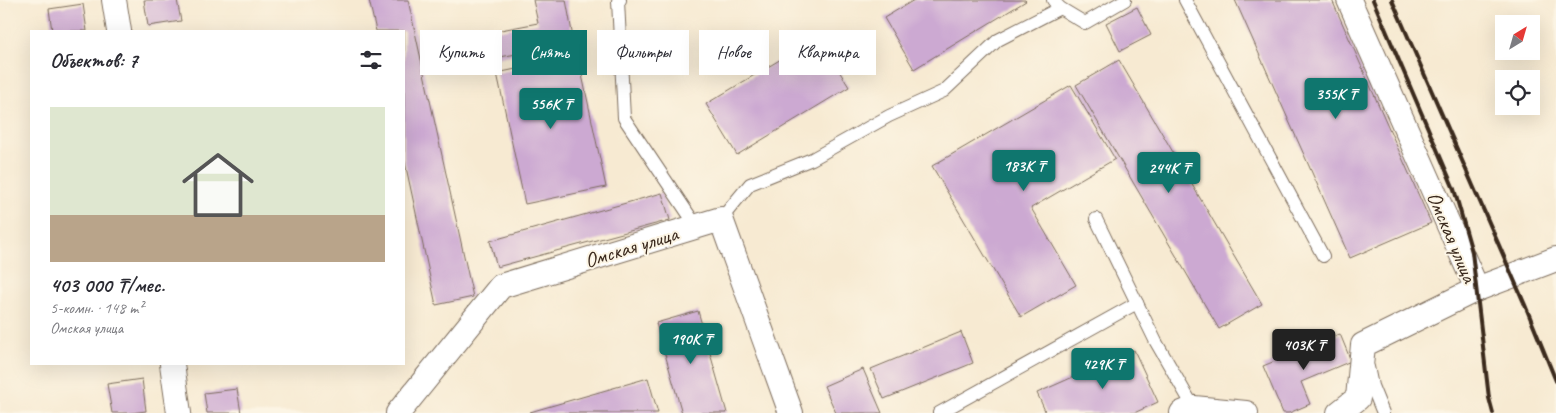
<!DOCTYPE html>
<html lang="ru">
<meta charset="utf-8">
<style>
body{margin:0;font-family:Caveat,sans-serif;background:#f2f2f3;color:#2b2b33;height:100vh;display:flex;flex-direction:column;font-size:19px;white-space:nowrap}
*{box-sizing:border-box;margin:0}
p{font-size:16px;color:#7c7c81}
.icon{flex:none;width:28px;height:28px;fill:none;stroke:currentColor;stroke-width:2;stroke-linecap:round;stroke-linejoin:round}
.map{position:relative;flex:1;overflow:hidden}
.side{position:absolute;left:30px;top:30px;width:375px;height:335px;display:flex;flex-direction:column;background:#fff;border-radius:0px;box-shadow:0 5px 20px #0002}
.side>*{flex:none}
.top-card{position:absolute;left:420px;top:30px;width:475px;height:45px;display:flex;gap:10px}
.needle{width:32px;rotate:37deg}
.controls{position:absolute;left:1495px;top:15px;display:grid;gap:10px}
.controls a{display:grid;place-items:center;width:45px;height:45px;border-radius:0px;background:#fff;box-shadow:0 5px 20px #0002;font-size:25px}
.price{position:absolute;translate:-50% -42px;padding:0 11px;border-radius:5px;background:#0f766e;color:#fff;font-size:16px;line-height:32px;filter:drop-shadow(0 1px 2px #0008)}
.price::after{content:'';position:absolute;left:50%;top:30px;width:15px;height:11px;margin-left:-8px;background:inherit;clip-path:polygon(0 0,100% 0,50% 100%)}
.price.selected{background:#222;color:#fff}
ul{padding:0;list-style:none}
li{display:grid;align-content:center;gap:10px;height:265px;padding:0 20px}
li+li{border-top:1px solid #e1e1e2}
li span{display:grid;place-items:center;height:155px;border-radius:0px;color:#555}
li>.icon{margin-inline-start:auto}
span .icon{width:90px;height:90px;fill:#fffc;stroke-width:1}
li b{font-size:21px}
h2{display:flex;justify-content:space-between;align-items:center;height:60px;padding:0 20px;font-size:21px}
.chip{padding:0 18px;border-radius:0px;background:#fff;box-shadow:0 5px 20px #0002;font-size:18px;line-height:45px}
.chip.selected{background:#0f766e;color:#fff}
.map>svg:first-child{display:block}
</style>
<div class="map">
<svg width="1556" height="413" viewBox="0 0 1556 413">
<rect width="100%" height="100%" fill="#fcf5e5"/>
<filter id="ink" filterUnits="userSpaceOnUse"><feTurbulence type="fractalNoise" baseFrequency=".02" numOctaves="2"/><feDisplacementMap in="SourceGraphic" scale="10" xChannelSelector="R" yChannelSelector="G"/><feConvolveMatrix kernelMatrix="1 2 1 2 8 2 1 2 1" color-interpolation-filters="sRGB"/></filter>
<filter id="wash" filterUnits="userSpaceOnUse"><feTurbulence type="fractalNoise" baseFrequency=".0096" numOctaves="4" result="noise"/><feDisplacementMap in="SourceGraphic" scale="20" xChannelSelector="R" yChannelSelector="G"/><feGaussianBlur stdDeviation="1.12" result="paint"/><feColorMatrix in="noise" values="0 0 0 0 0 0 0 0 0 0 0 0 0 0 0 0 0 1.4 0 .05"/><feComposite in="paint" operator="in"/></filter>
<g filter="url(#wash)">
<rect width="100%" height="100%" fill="#f7ead2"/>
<g id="blocks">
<g fill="#cca9d2">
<polygon points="144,0 177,0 181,21 148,26"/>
<polygon points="369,0 408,0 473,297 436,305 404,158 404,31 376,31"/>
<polygon points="533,0 566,0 574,43 453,66 448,40 538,23"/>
<polygon points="914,0 1025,0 1026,1 914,69 884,18"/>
<polygon points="1235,0 1332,0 1431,223 1350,258"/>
<polygon points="83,4 87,31 52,31 49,9"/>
<polygon points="1137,7 1151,35 1120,51 1106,23"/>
<polygon points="818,37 849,87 737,155 706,104"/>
<polygon points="578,56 606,187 525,204 497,73"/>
<polygon points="1119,60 1262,304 1219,329 1076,85"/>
<polygon points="1071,85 1115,159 1031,208 1076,285 1021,317 932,166"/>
<polygon points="662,193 670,220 497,267 490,241"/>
<polygon points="698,311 727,413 682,413 656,323"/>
<polygon points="961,332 973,363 884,399 871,369"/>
<polygon points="1340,334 1351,361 1301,382 1310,404 1289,413 1283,413 1263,366"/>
<polygon points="1134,350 1158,402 1134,413 1046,413 1037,393"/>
<polygon points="863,369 882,413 836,413 824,386"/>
<polygon points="648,378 658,413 530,413 530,412"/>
<polygon points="142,379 146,411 131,413 112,413 107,384"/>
<polygon points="237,389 241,413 207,413 204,393"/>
</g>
</g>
</g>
<g filter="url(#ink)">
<use href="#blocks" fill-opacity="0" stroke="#7d6d5d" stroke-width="1"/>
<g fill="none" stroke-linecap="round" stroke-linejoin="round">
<defs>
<g id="service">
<polyline points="620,0 618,1 624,118 697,227"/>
<polyline points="1185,0 1323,256"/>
<polyline points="1060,8 1085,23 1125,0"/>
<polyline points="721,219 750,184 812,159 889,116 944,91 998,40 1060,8 1053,0"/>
<polyline points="1096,219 1156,342 1194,408"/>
<polyline points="1368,367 1372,386 1383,413"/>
<polyline points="939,413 1137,303"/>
</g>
<g id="minor">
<polyline points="114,0 119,31"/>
<polyline points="1477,289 1556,259"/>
<polyline points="172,364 179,413"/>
<polyline points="398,413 501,286 721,219 791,413"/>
<polyline points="1182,413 1194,408 1246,413"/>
<polyline points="1339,413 1358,398 1363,345 1477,289 1349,0"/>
</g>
</defs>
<use href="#service" stroke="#7d6d5d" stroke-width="14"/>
<use href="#minor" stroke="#7d6d5d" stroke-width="26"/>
<use href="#service" stroke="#fff" stroke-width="12"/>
<use href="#minor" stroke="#fff" stroke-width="24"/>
<g stroke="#3b2a1e" stroke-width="4">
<polyline points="1373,0 1454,189 1472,252 1489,398 1493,413"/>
<polyline points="1392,0 1525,305 1556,381"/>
</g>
</g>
</g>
<g text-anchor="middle" stroke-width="4" stroke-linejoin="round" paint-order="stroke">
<g font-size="21" fill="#3b2a1e" stroke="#fcf5e5">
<text transform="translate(1452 237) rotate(67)" y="7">Омская улица</text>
<text transform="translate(631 247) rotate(-17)" y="7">Омская улица</text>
</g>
</g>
</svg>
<div class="controls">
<a><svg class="needle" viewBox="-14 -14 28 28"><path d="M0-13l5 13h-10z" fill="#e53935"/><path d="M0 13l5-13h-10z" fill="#7c7c81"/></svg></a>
<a><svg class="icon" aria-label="locate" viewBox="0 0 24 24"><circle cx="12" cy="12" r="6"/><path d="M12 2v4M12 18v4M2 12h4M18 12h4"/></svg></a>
</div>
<b class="price" style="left:1336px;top:120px">355K ₸</b>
<b class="price" style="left:551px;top:130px">556K ₸</b>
<b class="price" style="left:1024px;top:192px">183K ₸</b>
<b class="price" style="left:1169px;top:194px">244K ₸</b>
<b class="price" style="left:691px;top:365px">190K ₸</b>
<b class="price selected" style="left:1304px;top:371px">403K ₸</b>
<b class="price" style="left:1103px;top:390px">429K ₸</b>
<div class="top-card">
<a class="chip">Купить</a>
<a class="chip selected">Снять</a>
<a class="chip">Фильтры</a>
<a class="chip">Новое</a>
<a class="chip">Квартира</a>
</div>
<section class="side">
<h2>Объектов: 7<svg class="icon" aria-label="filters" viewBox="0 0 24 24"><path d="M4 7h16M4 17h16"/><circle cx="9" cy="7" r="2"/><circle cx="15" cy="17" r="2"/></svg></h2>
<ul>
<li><span style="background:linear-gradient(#dfe7d0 70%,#b9a48a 0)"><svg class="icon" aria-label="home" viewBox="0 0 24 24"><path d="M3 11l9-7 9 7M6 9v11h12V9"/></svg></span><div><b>403 000 ₸/мес.</b><p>5-комн. · 148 m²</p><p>Омская улица</p></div></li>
</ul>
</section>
</div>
